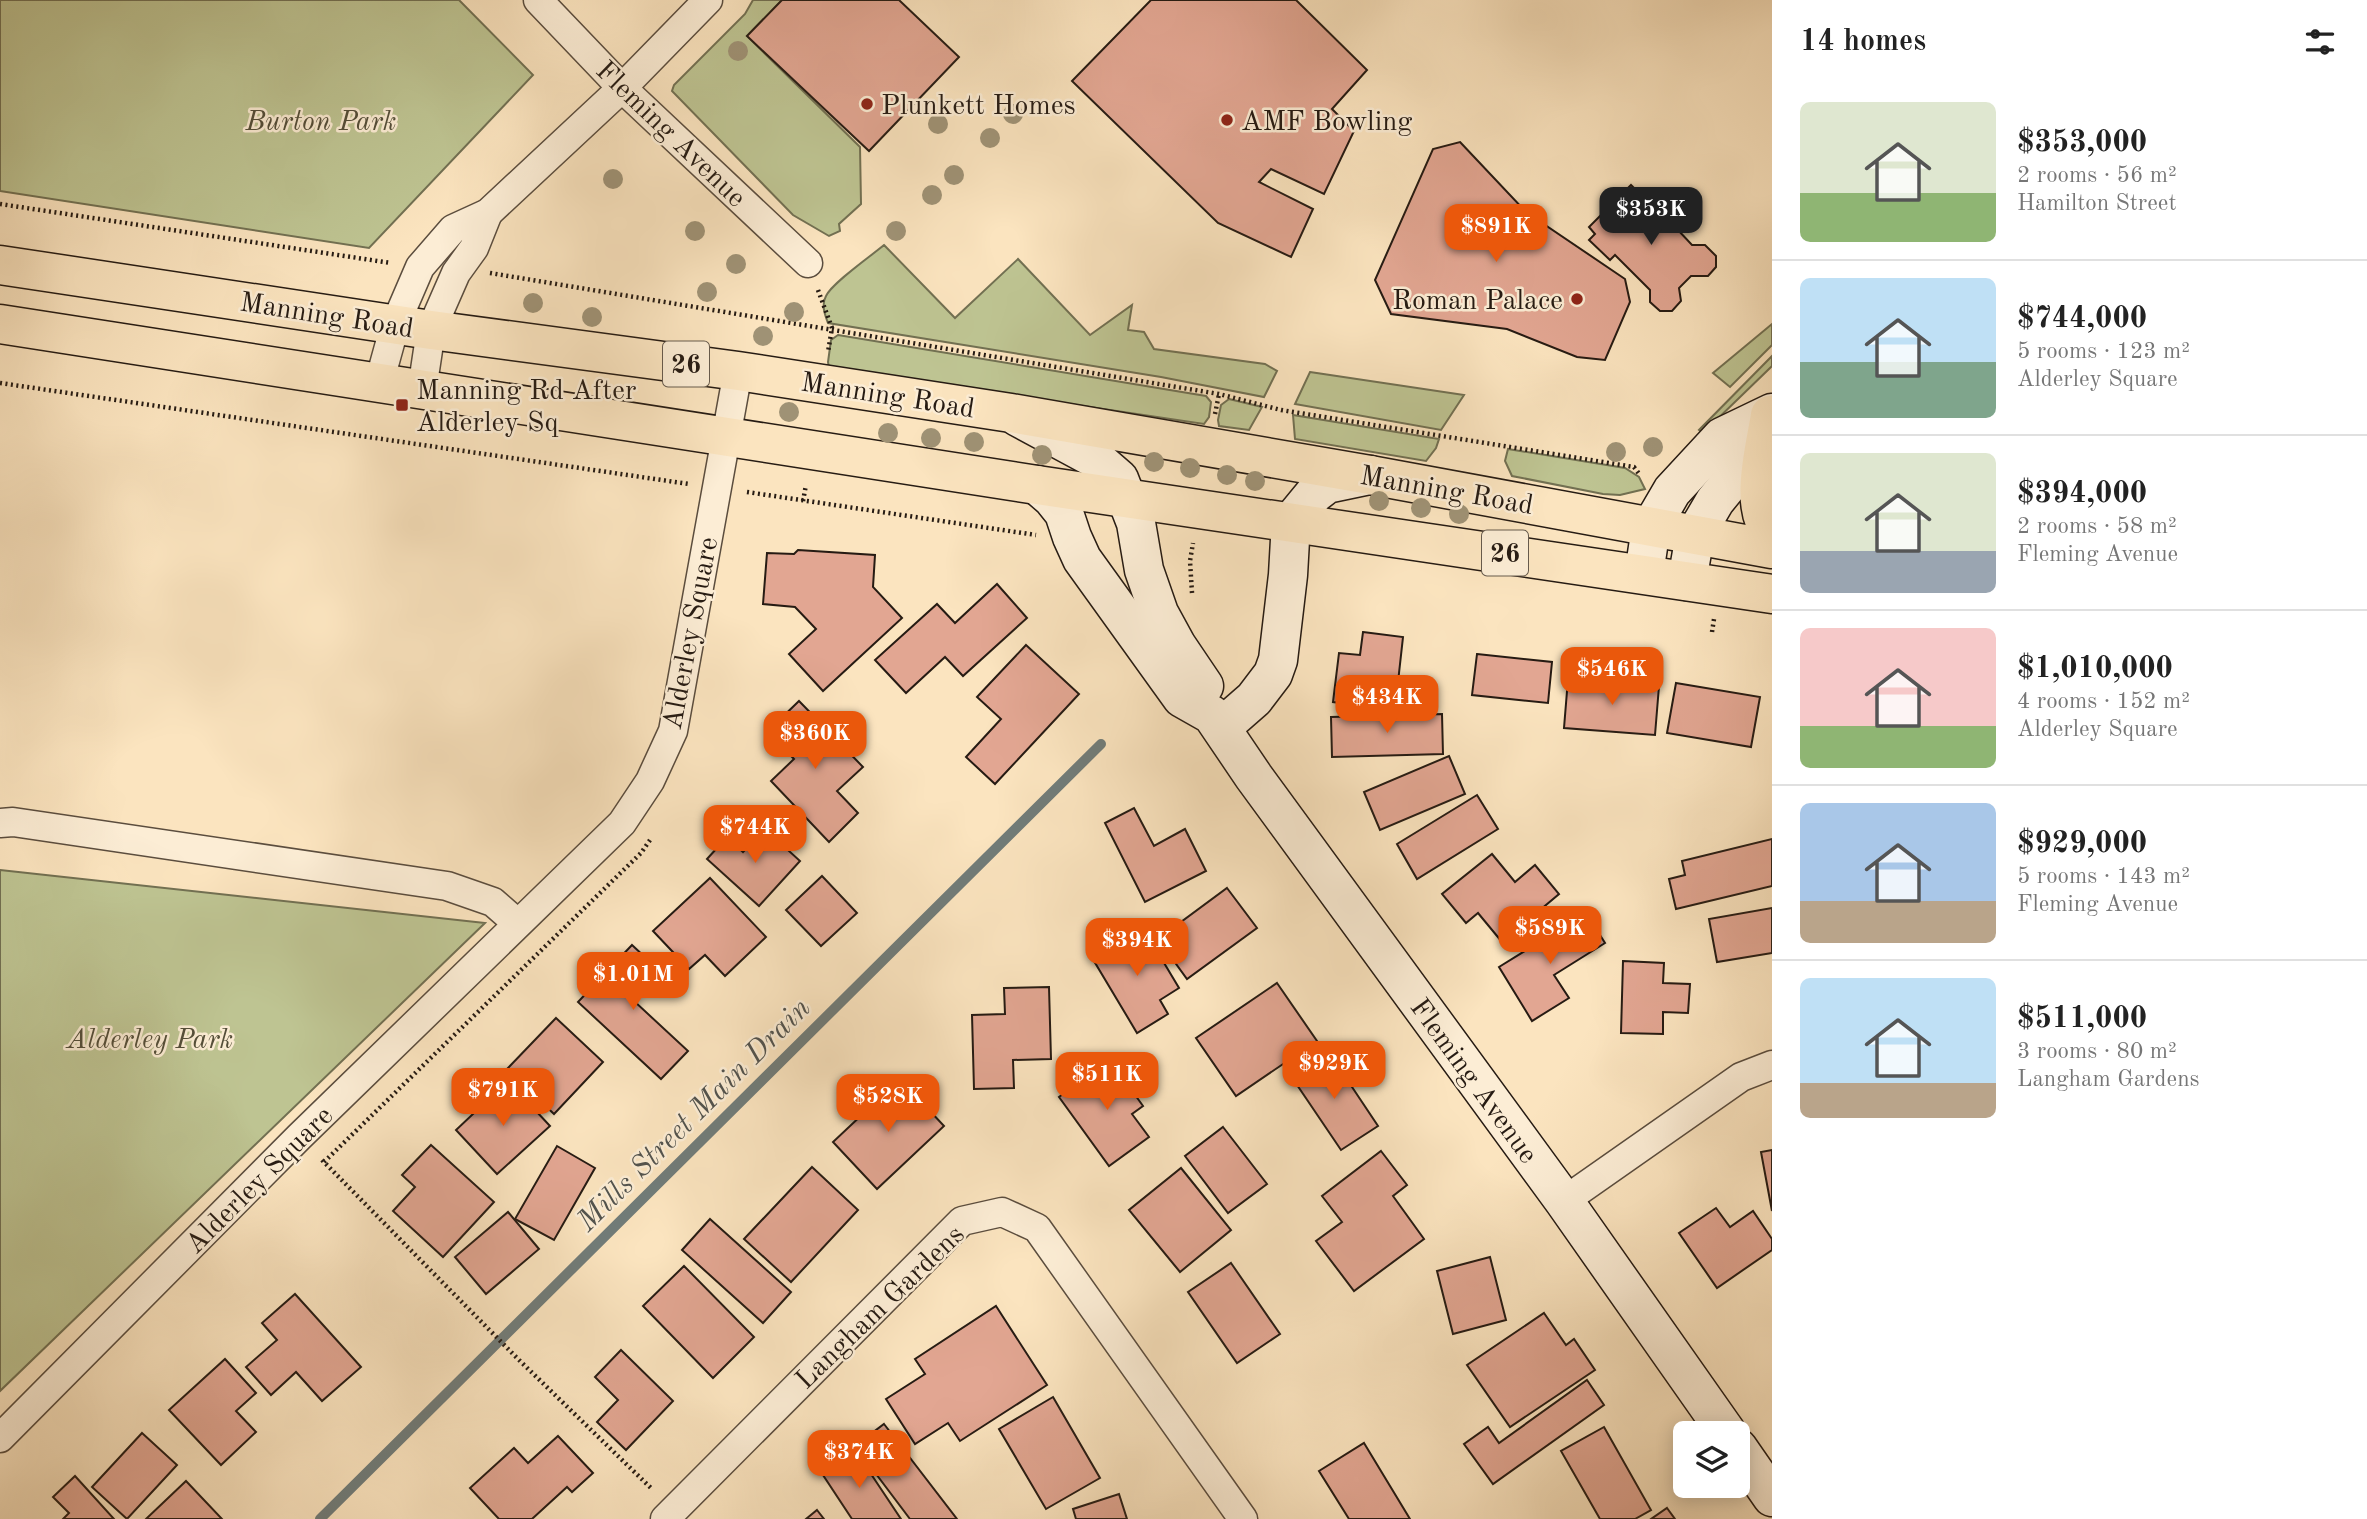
<!DOCTYPE html>
<meta charset="utf-8">
<style>
body{margin:0;font-family:"Old Standard TT",serif;background:#f2f2f2;color:#222;height:100vh;display:flex;flex-direction:column;font-size:26px;white-space:nowrap}
*{box-sizing:border-box;margin:0}
p{font-size:23px;color:#767676}
.icon{flex:none;width:38px;height:38px;fill:none;stroke:currentColor;stroke-width:2;stroke-linecap:round;stroke-linejoin:round}
.map{position:relative;flex:1;overflow:hidden}
.details{display:flex;flex-direction:column;background:#fff;width:595px}
.details>*{flex:none}
.buttons{position:absolute;left:1673px;top:1421px;display:grid;gap:14px}
.buttons a{display:grid;place-items:center;width:77px;height:77px;border-radius:10px;background:#fff;box-shadow:0 4px 18px #0003;font-size:35px}
.price{position:absolute;translate:-50% -60px;padding:0 16px;border-radius:14px;background:#ea580c;color:#fff;font-size:23px;line-height:46px;filter:drop-shadow(0 2px 4px #0008)}
.price::after{content:'';position:absolute;left:50%;top:42px;width:21px;height:16px;margin-left:-10px;background:inherit;clip-path:polygon(0 0,100% 0,50% 100%)}
.price.current{background:#222;color:#fff}
ul{padding:0;list-style:none}
li{display:flex;align-items:center;gap:21px;height:175px;padding:0 28px}
li+li{border-top:2px solid #e0e0e0}
li span{display:grid;place-items:center;flex:none;width:196px;height:140px;border-radius:10px;color:#555}
li>.icon{margin-inline-start:auto}
span .icon{width:84px;height:84px;fill:#fffc;stroke-width:1}
li b{font-size:30px}
h2{display:flex;justify-content:space-between;align-items:center;height:84px;padding:0 28px;font-size:30px}
main{display:flex;flex:1;min-height:0}
.map>svg:first-child{display:block}
</style>
<main>
<div class="map">
<svg width="1772" height="1519" viewBox="0 0 1772 1519">
<rect width="100%" height="100%" fill="#fbe4bf"/>
<filter id="stains"><feTurbulence type="fractalNoise" baseFrequency=".00286" numOctaves="4"/><feColorMatrix values="0 0 0 0 .2 0 0 0 0 .09 0 0 0 0 .02 0 0 0 .5 -.17"/></filter>
<radialGradient id="worn" r=".72"><stop offset=".6" stop-color="#630" stop-opacity="0"/><stop offset="1" stop-color="#630" stop-opacity=".3"/></radialGradient>
<g fill="#bec492" stroke="#727052" stroke-width="2">
<polygon points="0,0 459,0 533,75 369,248 0,191"/>
<polygon points="753,0 782,0 747,36 860,147 861,204 839,224 840,231 829,236 793,215 672,91 674,85 745,14"/>
<path d="M884,245L955,318L1018,259L1090,335L1132,305L1128,330L1144,332L1154,349L1265,364L1277,371L1264,397L1161,377L828,323C825,315 821,305 826,296C832,283 871,256 884,245Z"/>
<polygon points="1772,324 1772,345 1730,387 1713,373"/>
<polygon points="838,335 1206,396 1211,402 1209,417 1204,424 829,368 828,362 831,340"/>
<polygon points="1772,356 1772,366 1703,433 1699,430"/>
<polygon points="1310,372 1464,395 1441,430 1295,404"/>
<polygon points="1229,399 1262,407 1249,430 1219,426 1218,420 1221,405"/>
<polygon points="1293,415 1439,439 1436,448 1426,461 1295,439"/>
<polygon points="1508,449 1625,468 1639,477 1645,489 1620,495 1603,494 1512,476 1505,461"/>
<polygon points="0,870 485,923 0,1391"/>
</g>
<g fill="none" stroke-linecap="round" stroke-linejoin="round">
<polyline stroke="#717c79" stroke-width="10" points="320,1519 1101,744"/>
</g>
<g fill="#e2a692" stroke="#261b13" stroke-width="2">
<polygon points="782,0 899,0 959,57 869,151 747,36"/>
<polygon points="1151,0 1296,0 1367,70 1332,109 1354,131 1324,194 1271,169 1259,182 1313,209 1291,257 1218,223 1072,81"/>
<polygon points="1460,142 1526,212 1625,279 1630,302 1605,360 1577,357 1507,329 1391,314 1375,280 1433,149"/>
<polygon points="1631,185 1639,193 1652,193 1663,200 1663,214 1692,245 1705,245 1716,256 1716,267 1708,276 1691,276 1679,288 1681,301 1672,311 1660,311 1650,302 1650,290 1615,255 1610,260 1589,240 1595,234 1589,227"/>
<polygon points="798,550 875,555 873,587 902,618 823,691 789,654 816,629 795,607 763,604 767,553 794,554"/>
<polygon points="997,584 1027,618 963,676 945,657 906,693 875,660 937,604 955,623"/>
<polygon points="1363,632 1403,637 1395,709 1333,702 1339,653 1360,655"/>
<polygon points="1026,645 1079,694 995,784 966,757 1001,719 977,697"/>
<polygon points="1477,654 1552,662 1548,703 1472,695"/>
<polygon points="1568,679 1659,686 1655,735 1564,728"/>
<polygon points="1676,683 1760,697 1751,747 1667,733"/>
<polygon points="799,701 863,767 837,791 858,813 829,842 771,781 794,759 768,731"/>
<polygon points="1442,714 1443,754 1332,757 1331,717"/>
<polygon points="1449,756 1465,794 1380,830 1364,792"/>
<polygon points="1477,795 1498,829 1417,879 1397,844"/>
<polygon points="1134,808 1154,846 1185,829 1206,871 1145,902 1105,823"/>
<polygon points="765,829 800,861 759,906 707,859 727,837 743,852"/>
<polygon points="1772,839 1772,886 1676,909 1669,879 1685,875 1682,861"/>
<polygon points="1492,854 1515,882 1535,865 1559,894 1502,942 1478,913 1466,923 1442,894"/>
<polygon points="822,876 857,913 821,946 786,910"/>
<polygon points="710,878 766,937 725,976 705,955 689,969 653,931"/>
<polygon points="1227,888 1257,928 1187,979 1158,939"/>
<polygon points="1772,908 1772,953 1717,962 1709,919"/>
<polygon points="1586,913 1605,943 1554,975 1569,998 1532,1021 1499,967"/>
<polygon points="1142,926 1179,988 1160,1000 1168,1014 1137,1033 1091,956"/>
<polygon points="632,945 661,972 634,1001 688,1051 661,1079 578,1002"/>
<polygon points="1623,961 1664,963 1663,983 1690,984 1688,1013 1663,1012 1663,1034 1621,1033"/>
<polygon points="1277,983 1317,1041 1236,1096 1196,1038"/>
<polygon points="1049,987 1051,1059 1013,1060 1014,1088 974,1089 972,1015 1005,1014 1004,988"/>
<polygon points="556,1018 603,1062 554,1114 507,1069"/>
<polygon points="1328,1051 1378,1126 1341,1150 1291,1076"/>
<polygon points="1110,1060 1143,1106 1132,1114 1149,1137 1109,1166 1059,1097"/>
<polygon points="900,1079 944,1126 877,1189 833,1142"/>
<polygon points="508,1081 550,1126 497,1174 456,1130"/>
<polygon points="1223,1127 1267,1184 1228,1213 1185,1156"/>
<polygon points="431,1145 494,1202 443,1257 393,1211 415,1187 402,1175"/>
<polygon points="557,1146 595,1168 554,1240 515,1219"/>
<polygon points="1772,1150 1772,1211 1761,1152"/>
<polygon points="1381,1151 1407,1185 1393,1196 1424,1239 1354,1291 1316,1241 1342,1222 1322,1196"/>
<polygon points="812,1167 858,1210 791,1282 744,1239"/>
<polygon points="1181,1168 1231,1230 1180,1272 1129,1210"/>
<polygon points="1716,1208 1730,1227 1753,1211 1772,1239 1772,1250 1717,1288 1679,1233"/>
<polygon points="508,1212 539,1249 486,1294 455,1257"/>
<polygon points="710,1219 791,1292 763,1323 682,1250"/>
<polygon points="1490,1257 1506,1320 1453,1334 1437,1271"/>
<polygon points="1231,1263 1280,1334 1237,1363 1188,1292"/>
<polygon points="684,1266 754,1337 713,1378 643,1306"/>
<polygon points="295,1294 361,1367 322,1401 296,1372 271,1395 246,1367 277,1340 262,1323"/>
<polygon points="996,1306 1047,1385 960,1441 948,1423 915,1444 886,1399 925,1374 915,1359"/>
<polygon points="1544,1313 1566,1345 1574,1339 1595,1370 1510,1427 1467,1365"/>
<polygon points="621,1350 673,1401 626,1450 597,1422 618,1400 595,1377"/>
<polygon points="225,1359 256,1393 236,1411 256,1432 221,1465 169,1410"/>
<polygon points="1587,1380 1604,1405 1493,1484 1464,1444 1488,1427 1499,1443"/>
<polygon points="1053,1397 1100,1478 1046,1509 999,1429"/>
<polygon points="884,1424 957,1519 910,1519 855,1446"/>
<polygon points="1604,1427 1651,1510 1635,1519 1600,1519 1561,1451"/>
<polygon points="142,1433 177,1465 127,1519 92,1487"/>
<polygon points="558,1436 593,1473 572,1492 567,1487 532,1519 499,1519 470,1488 514,1448 528,1463"/>
<polygon points="1364,1443 1410,1519 1349,1519 1319,1471"/>
<polygon points="855,1450 901,1519 852,1519 821,1472"/>
<polygon points="75,1476 114,1519 63,1519 69,1513 53,1497"/>
<polygon points="186,1481 222,1519 146,1519"/>
<polygon points="1119,1494 1127,1519 1076,1519 1073,1509"/>
<polygon points="1667,1508 1675,1519 1651,1519"/>
<polygon points="817,1510 824,1519 806,1519"/>
</g>
<g fill="none" stroke-linecap="round" stroke-linejoin="round">
<defs>
<g id="street">
<polyline points="538,0 622,88 808,263"/>
<polyline points="379,383 395,325 420,267 453,229 488,213 622,88 708,0"/>
<polyline points="422,390 431,330 456,273 474,248 488,213"/>
<polyline points="0,823 13,822 447,886 493,902 517,923"/>
<polyline points="1564,1201 1741,1077 1772,1065"/>
<polyline points="0,1438 299,1137 622,823 650,781 673,731 738,371"/>
<polyline points="665,1519 962,1221 1002,1212 1037,1228 1243,1519"/>
</g>
<g id="secondary">
<polyline points="1018,417 1096,459 1119,479 1136,523 1144,570 1159,613 1177,646 1204,686"/>
<polyline points="1037,485 1052,498 1064,513 1072,537 1082,559 1182,698 1212,715 1254,777 1564,1201 1727,1433"/>
<polyline points="1644,574 1651,527 1672,491 1722,437 1772,413"/>
<polyline points="1687,581 1695,535 1715,501 1750,458 1766,423"/>
<polyline points="1222,727 1254,699 1273,674 1278,660 1288,575 1291,522 1314,494 1327,484 1370,475"/>
<polyline points="1738,1448 1772,1497"/>
</g>
<g id="primary">
<polyline points="0,265 431,330 738,371 1011,413 1370,475 1772,549"/>
<polyline points="0,324 1037,485 1772,594"/>
<path d="M1770,415C1765,449 1748,505 1772,535"/>
</g>
</defs>
<use href="#street" stroke="#5b4d3e" stroke-width="31"/>
<use href="#secondary" stroke="#261b13" stroke-width="41"/>
<use href="#primary" stroke="#261b13" stroke-width="41"/>
<g stroke="#261b13" stroke-width="4.5" stroke-dasharray="2 3.5" stroke-linecap="butt">
<polyline points="0,204 391,263"/>
<polyline points="490,273 1219,394 1281,410 1634,467 1640,475"/>
<polyline points="818,290 832,328 828,352"/>
<polyline points="0,383 689,484"/>
<polyline points="1215,414 1219,394"/>
<polyline points="747,492 1036,535"/>
<polyline points="803,501 806,485"/>
<polyline points="1192,593 1190,561 1193,543"/>
<polyline points="1712,632 1714,619"/>
<polyline points="322,1160 519,1360 653,1490"/>
<polyline points="324,1162 641,853 650,840"/>
</g>
<use href="#street" stroke="#fcedd5" stroke-width="28"/>
<use href="#secondary" stroke="#fcedd5" stroke-width="38"/>
<use href="#primary" stroke="#fbe4bf" stroke-width="38"/>
</g>
<g fill="#9f9275">
<circle cx="738" cy="51" r="10"/>
<circle cx="1013" cy="114" r="10"/>
<circle cx="938" cy="124" r="10"/>
<circle cx="990" cy="138" r="10"/>
<circle cx="954" cy="175" r="10"/>
<circle cx="613" cy="179" r="10"/>
<circle cx="932" cy="195" r="10"/>
<circle cx="695" cy="231" r="10"/>
<circle cx="896" cy="231" r="10"/>
<circle cx="736" cy="264" r="10"/>
<circle cx="707" cy="292" r="10"/>
<circle cx="533" cy="303" r="10"/>
<circle cx="794" cy="312" r="10"/>
<circle cx="592" cy="317" r="10"/>
<circle cx="763" cy="336" r="10"/>
<circle cx="789" cy="412" r="10"/>
<circle cx="888" cy="433" r="10"/>
<circle cx="931" cy="438" r="10"/>
<circle cx="974" cy="442" r="10"/>
<circle cx="1653" cy="447" r="10"/>
<circle cx="1616" cy="452" r="10"/>
<circle cx="1042" cy="455" r="10"/>
<circle cx="1154" cy="462" r="10"/>
<circle cx="1190" cy="468" r="10"/>
<circle cx="1227" cy="475" r="10"/>
<circle cx="1255" cy="481" r="10"/>
<circle cx="1379" cy="501" r="10"/>
<circle cx="1421" cy="508" r="10"/>
<circle cx="1459" cy="514" r="10"/>
</g>
<g fill="#8f2418" stroke="#fcedd5" stroke-width="2.5">
<circle cx="867" cy="104" r="7"/>
<circle cx="1227" cy="120" r="7"/>
<circle cx="1577" cy="299" r="7"/>
<rect x="395" y="398" width="14" height="14" rx="3.5"/>
</g>
<g text-anchor="middle" stroke-width="5" stroke-linejoin="round" paint-order="stroke">
<g fill="#fcedd5" stroke="#665a4d" stroke-width="2">
<rect x="663" y="341.5" width="46" height="45" rx="5"/>
<rect x="1482" y="530.5" width="46" height="45" rx="5"/>
</g>
<g font-size="26" font-weight="bold" fill="#261b13">
<text x="686" y="373">26</text>
<text x="1505" y="562">26</text>
</g>
<g font-size="28" fill="#261b13" stroke="#fcedd5" text-anchor="start">
<text x="881" y="114">Plunkett Homes</text>
<text x="1241" y="130">AMF Bowling</text>
<text x="1563" y="309" text-anchor="end">Roman Palace</text>
<text x="416" y="399">Manning Rd After<tspan x="416" dy="32">Alderley Sq</tspan></text>
</g>
<g font-size="28" font-style="italic" fill="#544e39" stroke="#fcedd5">
<text x="321" y="130">Burton Park</text>
<text x="150" y="1048">Alderley Park</text>
</g>
<g font-size="28" fill="#261b13" stroke="#fcedd5">
<text transform="translate(672 133) rotate(44)" y="10">Fleming Avenue</text>
<text transform="translate(327 314) rotate(9)" y="10">Manning Road</text>
<text transform="translate(888 394) rotate(9)" y="10">Manning Road</text>
<text transform="translate(1447 489) rotate(10)" y="10">Manning Road</text>
<text transform="translate(689 633) rotate(-79)" y="10">Alderley Square</text>
<text transform="translate(1475 1080) rotate(54)" y="10">Fleming Avenue</text>
<text transform="translate(258 1179) rotate(-45)" y="10">Alderley Square</text>
<text transform="translate(879 1306) rotate(-44)" y="10">Langham Gardens</text>
</g>
<g font-size="30" font-style="italic" fill="#52534e" stroke="#fcedd5">
<text transform="translate(693 1114) rotate(-45)" y="10">Mills Street Main Drain</text>
</g>
</g>
<rect width="100%" height="100%" filter="url(#stains)"/>
<rect width="100%" height="100%" fill="url(#worn)"/>
</svg>
<div class="buttons">
<a><svg class="icon" aria-label="layers" viewBox="0 0 24 24"><path d="M12 4l9 5-9 5-9-5zM3 14l9 5 9-5"/></svg></a>
</div>
<b class="price current" style="left:1651px;top:247px">$353K</b>
<b class="price" style="left:1496px;top:264px">$891K</b>
<b class="price" style="left:1612px;top:707px">$546K</b>
<b class="price" style="left:1387px;top:735px">$434K</b>
<b class="price" style="left:815px;top:771px">$360K</b>
<b class="price" style="left:755px;top:865px">$744K</b>
<b class="price" style="left:1550px;top:966px">$589K</b>
<b class="price" style="left:1137px;top:978px">$394K</b>
<b class="price" style="left:633px;top:1012px">$1.01M</b>
<b class="price" style="left:1334px;top:1101px">$929K</b>
<b class="price" style="left:1107px;top:1112px">$511K</b>
<b class="price" style="left:503px;top:1128px">$791K</b>
<b class="price" style="left:888px;top:1134px">$528K</b>
<b class="price" style="left:859px;top:1490px">$374K</b>
</div>
<section class="details">
<h2>14 homes<svg class="icon" aria-label="filters" viewBox="0 0 24 24"><path d="M4 7h16M4 17h16"/><circle cx="9" cy="7" r="2"/><circle cx="15" cy="17" r="2"/></svg></h2>
<ul>
<li><span style="background:linear-gradient(#dfe7d0 65%,#8fb573 0)"><svg class="icon" aria-label="home" viewBox="0 0 24 24"><path d="M3 11l9-7 9 7M6 9v11h12V9"/></svg></span><div><b>$353,000</b><p>2 rooms · 56 m²</p><p>Hamilton Street</p></div></li>
<li><span style="background:linear-gradient(#bfe0f5 60%,#7fa58c 0)"><svg class="icon" aria-label="home" viewBox="0 0 24 24"><path d="M3 11l9-7 9 7M6 9v11h12V9"/></svg></span><div><b>$744,000</b><p>5 rooms · 123 m²</p><p>Alderley Square</p></div></li>
<li><span style="background:linear-gradient(#dfe7d0 70%,#9aa5b1 0)"><svg class="icon" aria-label="home" viewBox="0 0 24 24"><path d="M3 11l9-7 9 7M6 9v11h12V9"/></svg></span><div><b>$394,000</b><p>2 rooms · 58 m²</p><p>Fleming Avenue</p></div></li>
<li><span style="background:linear-gradient(#f6c9c9 70%,#8fb573 0)"><svg class="icon" aria-label="home" viewBox="0 0 24 24"><path d="M3 11l9-7 9 7M6 9v11h12V9"/></svg></span><div><b>$1,010,000</b><p>4 rooms · 152 m²</p><p>Alderley Square</p></div></li>
<li><span style="background:linear-gradient(#a9c7e8 70%,#b9a48a 0)"><svg class="icon" aria-label="home" viewBox="0 0 24 24"><path d="M3 11l9-7 9 7M6 9v11h12V9"/></svg></span><div><b>$929,000</b><p>5 rooms · 143 m²</p><p>Fleming Avenue</p></div></li>
<li><span style="background:linear-gradient(#bfe0f5 75%,#b9a48a 0)"><svg class="icon" aria-label="home" viewBox="0 0 24 24"><path d="M3 11l9-7 9 7M6 9v11h12V9"/></svg></span><div><b>$511,000</b><p>3 rooms · 80 m²</p><p>Langham Gardens</p></div></li>
</ul>
</section>
</main>
